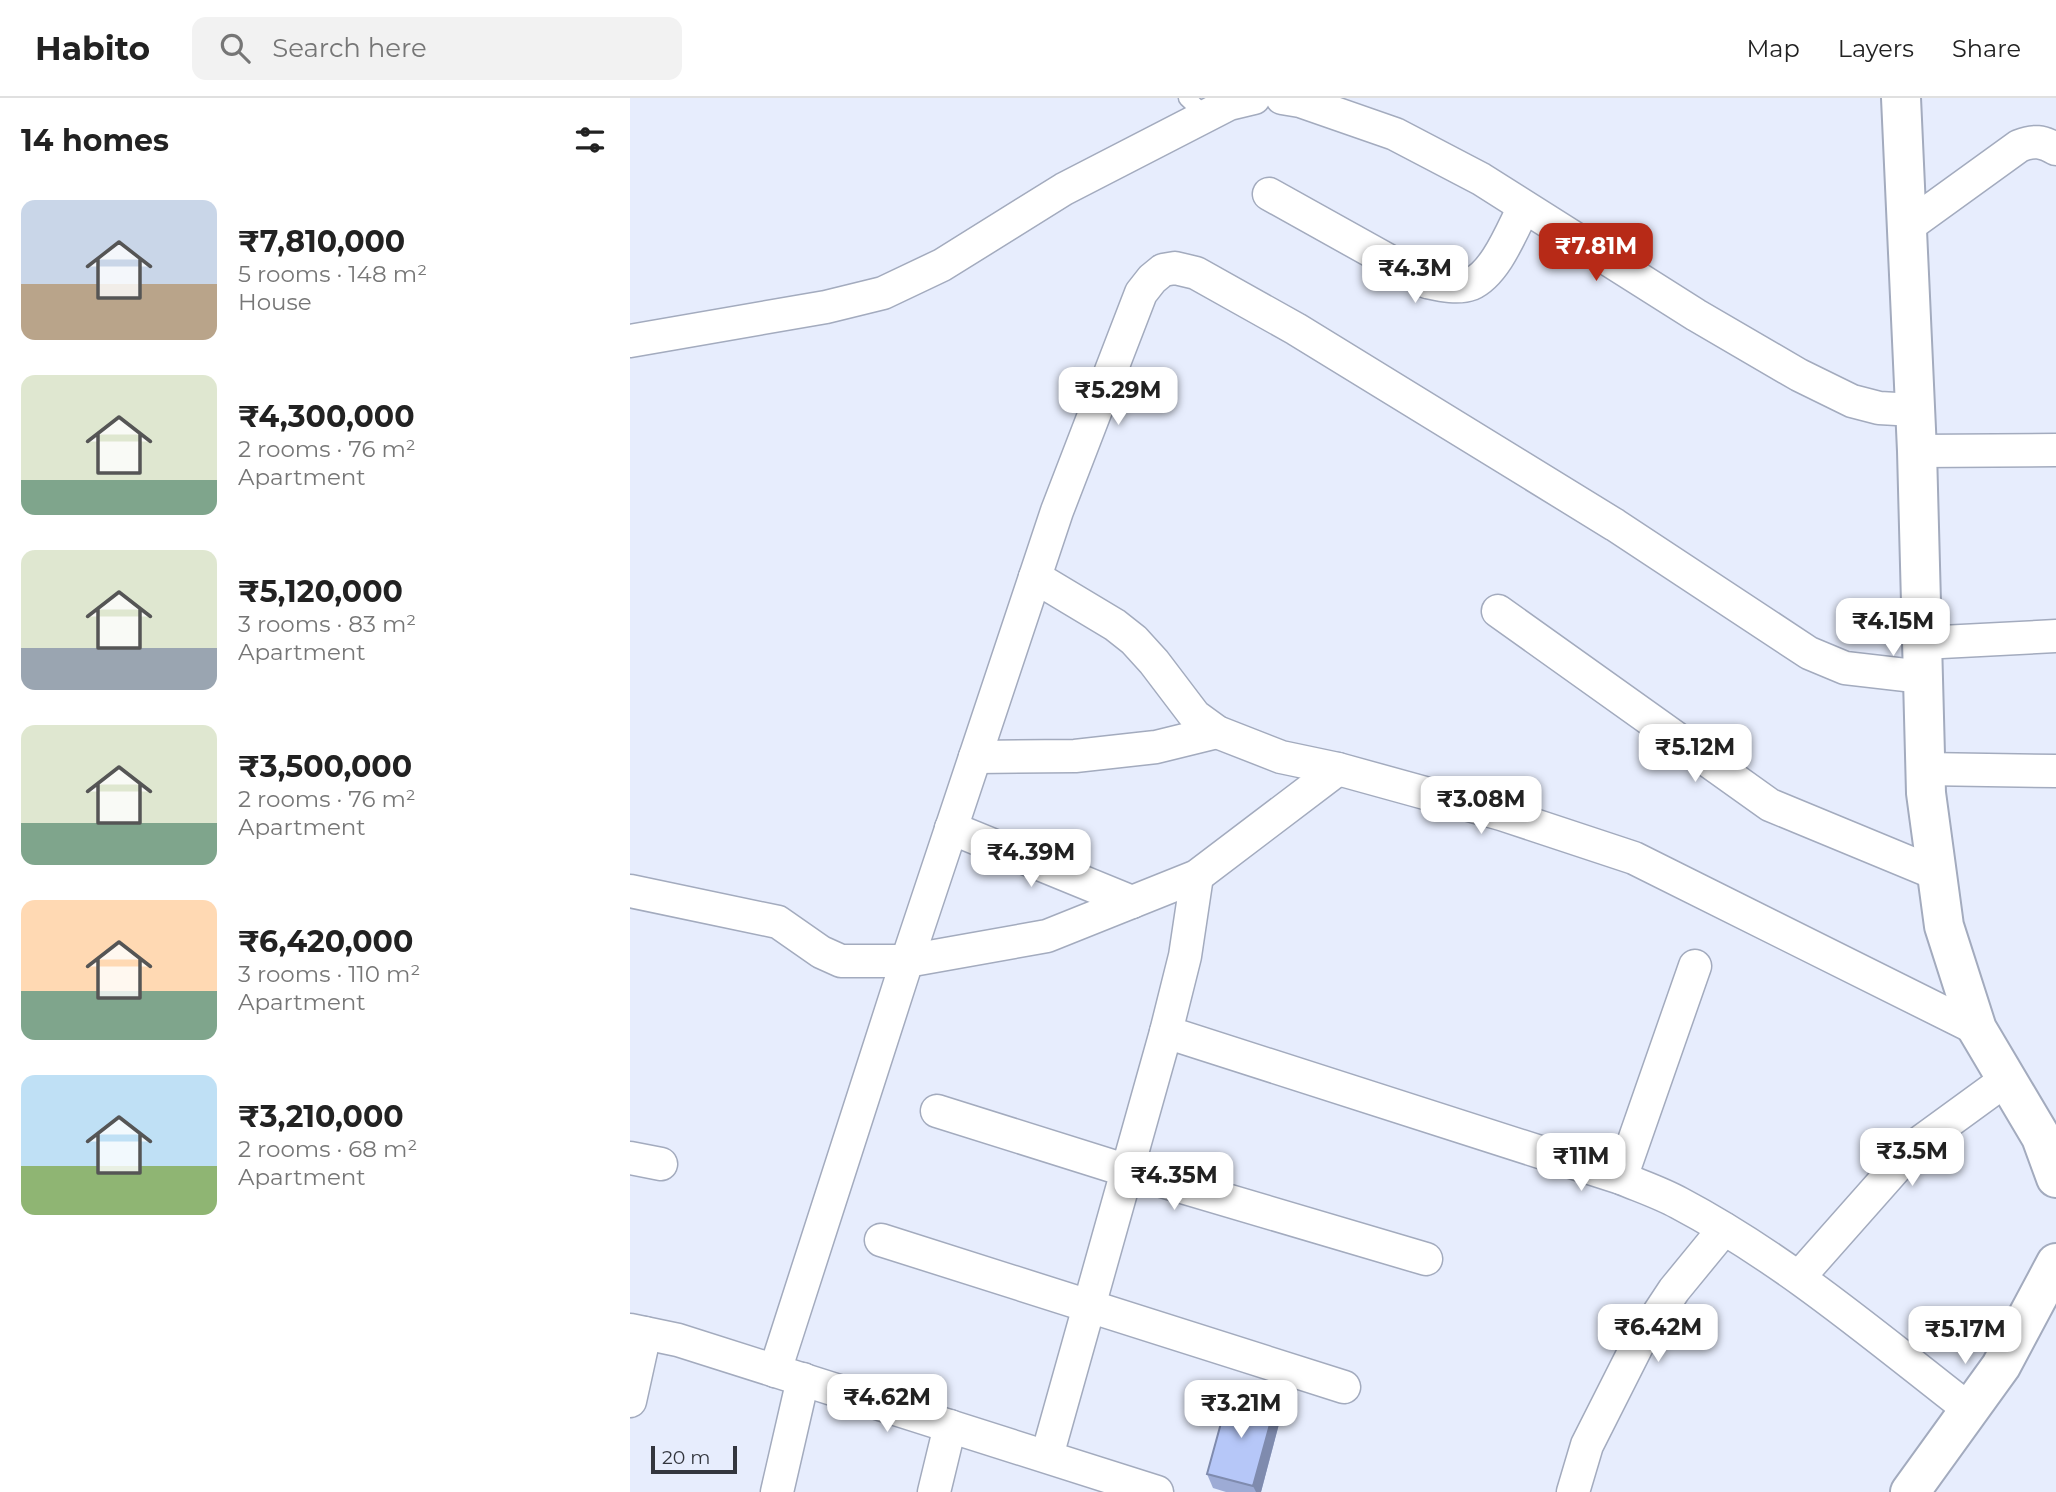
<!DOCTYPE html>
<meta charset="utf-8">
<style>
body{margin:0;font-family:Montserrat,sans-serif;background:#f2f2f2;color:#222;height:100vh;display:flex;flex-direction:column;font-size:26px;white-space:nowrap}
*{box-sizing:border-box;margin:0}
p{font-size:23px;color:#767676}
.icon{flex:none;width:38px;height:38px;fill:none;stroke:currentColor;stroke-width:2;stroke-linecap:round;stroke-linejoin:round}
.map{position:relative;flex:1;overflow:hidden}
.drawer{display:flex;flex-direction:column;background:#fff;width:630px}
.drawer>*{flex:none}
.scale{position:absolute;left:21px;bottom:18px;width:86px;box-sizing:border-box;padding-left:7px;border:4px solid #33363e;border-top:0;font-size:19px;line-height:24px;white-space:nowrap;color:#33363e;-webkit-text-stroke:5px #e7edfd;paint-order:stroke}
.price{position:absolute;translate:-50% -60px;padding:0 16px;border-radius:14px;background:#fff;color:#222;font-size:23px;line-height:46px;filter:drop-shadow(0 2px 4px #0008)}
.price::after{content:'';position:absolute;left:50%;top:42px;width:21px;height:16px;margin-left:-10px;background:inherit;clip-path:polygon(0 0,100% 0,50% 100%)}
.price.current{background:#b72a17;color:#fff}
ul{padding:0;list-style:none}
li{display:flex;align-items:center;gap:21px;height:175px;padding:0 21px}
li span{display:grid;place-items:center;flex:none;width:196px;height:140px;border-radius:14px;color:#555}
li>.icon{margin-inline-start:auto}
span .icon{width:84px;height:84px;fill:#fffc;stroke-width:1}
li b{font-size:30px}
h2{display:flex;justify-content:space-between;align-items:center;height:84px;padding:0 21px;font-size:30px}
header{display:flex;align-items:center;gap:42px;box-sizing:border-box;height:98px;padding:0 35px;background:#fff;border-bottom:2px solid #e0e0e0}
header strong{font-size:33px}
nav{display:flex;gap:38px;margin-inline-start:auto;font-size:24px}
.search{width:490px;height:63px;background:#f2f2f2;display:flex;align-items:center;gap:18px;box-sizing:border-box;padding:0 24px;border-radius:14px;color:#767676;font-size:26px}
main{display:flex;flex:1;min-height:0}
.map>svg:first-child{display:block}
</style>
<header>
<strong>Habito</strong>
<div class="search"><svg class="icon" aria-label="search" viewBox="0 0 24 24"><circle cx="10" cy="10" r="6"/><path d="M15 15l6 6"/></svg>Search here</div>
<nav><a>Map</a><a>Layers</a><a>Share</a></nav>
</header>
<main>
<section class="drawer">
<h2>14 homes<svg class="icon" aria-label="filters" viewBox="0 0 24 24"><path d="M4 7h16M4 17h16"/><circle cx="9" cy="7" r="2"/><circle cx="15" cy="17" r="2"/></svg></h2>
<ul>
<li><span style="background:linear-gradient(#c9d6e8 60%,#b9a48a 0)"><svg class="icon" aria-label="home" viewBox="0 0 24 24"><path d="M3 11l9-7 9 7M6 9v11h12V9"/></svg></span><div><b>₹7,810,000</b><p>5 rooms · 148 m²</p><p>House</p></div></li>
<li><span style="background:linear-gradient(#dfe7d0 75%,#7fa58c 0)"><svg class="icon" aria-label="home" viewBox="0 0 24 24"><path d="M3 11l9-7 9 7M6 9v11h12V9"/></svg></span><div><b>₹4,300,000</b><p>2 rooms · 76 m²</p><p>Apartment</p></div></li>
<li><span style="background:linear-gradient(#dfe7d0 70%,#9aa5b1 0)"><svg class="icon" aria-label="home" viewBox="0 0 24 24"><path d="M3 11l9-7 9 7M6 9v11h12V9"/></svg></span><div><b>₹5,120,000</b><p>3 rooms · 83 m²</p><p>Apartment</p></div></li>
<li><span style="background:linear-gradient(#dfe7d0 70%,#7fa58c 0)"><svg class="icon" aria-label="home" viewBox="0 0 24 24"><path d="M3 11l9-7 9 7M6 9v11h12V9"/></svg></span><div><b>₹3,500,000</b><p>2 rooms · 76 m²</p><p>Apartment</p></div></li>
<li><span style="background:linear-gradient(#ffd9b3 65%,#7fa58c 0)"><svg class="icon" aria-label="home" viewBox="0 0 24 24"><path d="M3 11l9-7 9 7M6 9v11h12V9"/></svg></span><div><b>₹6,420,000</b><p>3 rooms · 110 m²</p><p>Apartment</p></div></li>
<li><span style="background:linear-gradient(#bfe0f5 65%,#8fb573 0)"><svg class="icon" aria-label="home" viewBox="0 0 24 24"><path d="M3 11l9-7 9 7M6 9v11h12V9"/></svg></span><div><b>₹3,210,000</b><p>2 rooms · 68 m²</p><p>Apartment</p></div></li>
</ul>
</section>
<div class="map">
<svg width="1426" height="1394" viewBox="0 0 1426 1394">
<rect width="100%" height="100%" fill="#e7edfd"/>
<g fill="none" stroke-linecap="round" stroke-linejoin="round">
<defs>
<polyline id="lane" points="557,0 576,18"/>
<g id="street">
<polyline points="652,0 670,3 765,36 851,81 1066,217 1169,277 1222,303 1249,310 1285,312"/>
<path d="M639,96L797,184C811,187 828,191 841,186C866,175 882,132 894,109"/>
<path d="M1277,129L1389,48C1404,42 1412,43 1426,51"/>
<polyline points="0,243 196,209 253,195 312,167 434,91 599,6 624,0"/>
<polyline points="1287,353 1426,352"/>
<polyline points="405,479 485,527 504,542 524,564 565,618 587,634 651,659 708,671 871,716 1004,760 1347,931"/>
<polyline points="868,513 1140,707 1307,776"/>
<polyline points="1292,545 1426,538"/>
<polyline points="345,659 445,658 526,649 587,634"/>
<polyline points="1295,671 1426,673"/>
<polyline points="321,730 502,804"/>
<polyline points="0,793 148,824 191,854 211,863 277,863 417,838 567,778 708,671"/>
<path d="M536,934L991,1080C1010,1088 1031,1095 1049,1105C1155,1161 1246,1239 1340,1312"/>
<polyline points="307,1013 498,1073 796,1161"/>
<polyline points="0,1060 31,1066"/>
<polyline points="991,1080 1065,868"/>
<polyline points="251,1142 714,1289"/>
<polyline points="1169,1179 1285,1048 1377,981"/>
<polyline points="0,1232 48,1242 527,1394"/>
<polyline points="145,1273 277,863 427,413 511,195 522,181 533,172 545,170 566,175 666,231 985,427 1179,555 1215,570 1293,579"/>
<polyline points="0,1303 15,1235"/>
<polyline points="417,1358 536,934 555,858 567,778"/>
<polyline points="147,1394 173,1281"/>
<polyline points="304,1394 320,1328"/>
<polyline points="943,1394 957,1347 1007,1248 1044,1192 1094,1131"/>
</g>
<g id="secondary">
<polyline points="1271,0 1287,353 1296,695 1314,828 1347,931 1411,1039 1426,1080"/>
<polyline points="1280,1394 1371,1268 1426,1165"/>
</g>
</defs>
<use href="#lane" stroke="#a3abbe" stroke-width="19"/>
<use href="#street" stroke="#a3abbe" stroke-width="35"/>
<use href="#secondary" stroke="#a3abbe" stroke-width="42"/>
<use href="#lane" stroke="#fff" stroke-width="16"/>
<use href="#street" stroke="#fff" stroke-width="32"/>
<use href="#secondary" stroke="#fff" stroke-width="38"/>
</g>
<polygon fill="#9dabd5" points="650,1322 631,1394 596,1394 583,1390 577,1376"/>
<polygon fill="#7f8bae" points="645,1308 650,1322 631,1394 626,1394 623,1388"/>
<polygon fill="#b6c7f8" stroke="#7f8bae" stroke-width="2" points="599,1296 645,1308 623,1388 577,1376"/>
</svg>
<div class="scale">20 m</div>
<b class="price current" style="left:966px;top:185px">₹7.81M</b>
<b class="price" style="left:785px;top:207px">₹4.3M</b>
<b class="price" style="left:488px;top:329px">₹5.29M</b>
<b class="price" style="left:1263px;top:560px">₹4.15M</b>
<b class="price" style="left:1065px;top:686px">₹5.12M</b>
<b class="price" style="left:851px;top:738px">₹3.08M</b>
<b class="price" style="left:401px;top:791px">₹4.39M</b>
<b class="price" style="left:1282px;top:1090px">₹3.5M</b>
<b class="price" style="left:951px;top:1095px">₹11M</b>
<b class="price" style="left:544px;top:1114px">₹4.35M</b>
<b class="price" style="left:1028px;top:1266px">₹6.42M</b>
<b class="price" style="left:1335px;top:1268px">₹5.17M</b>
<b class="price" style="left:257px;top:1336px">₹4.62M</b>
<b class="price" style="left:611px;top:1342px">₹3.21M</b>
</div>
</main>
